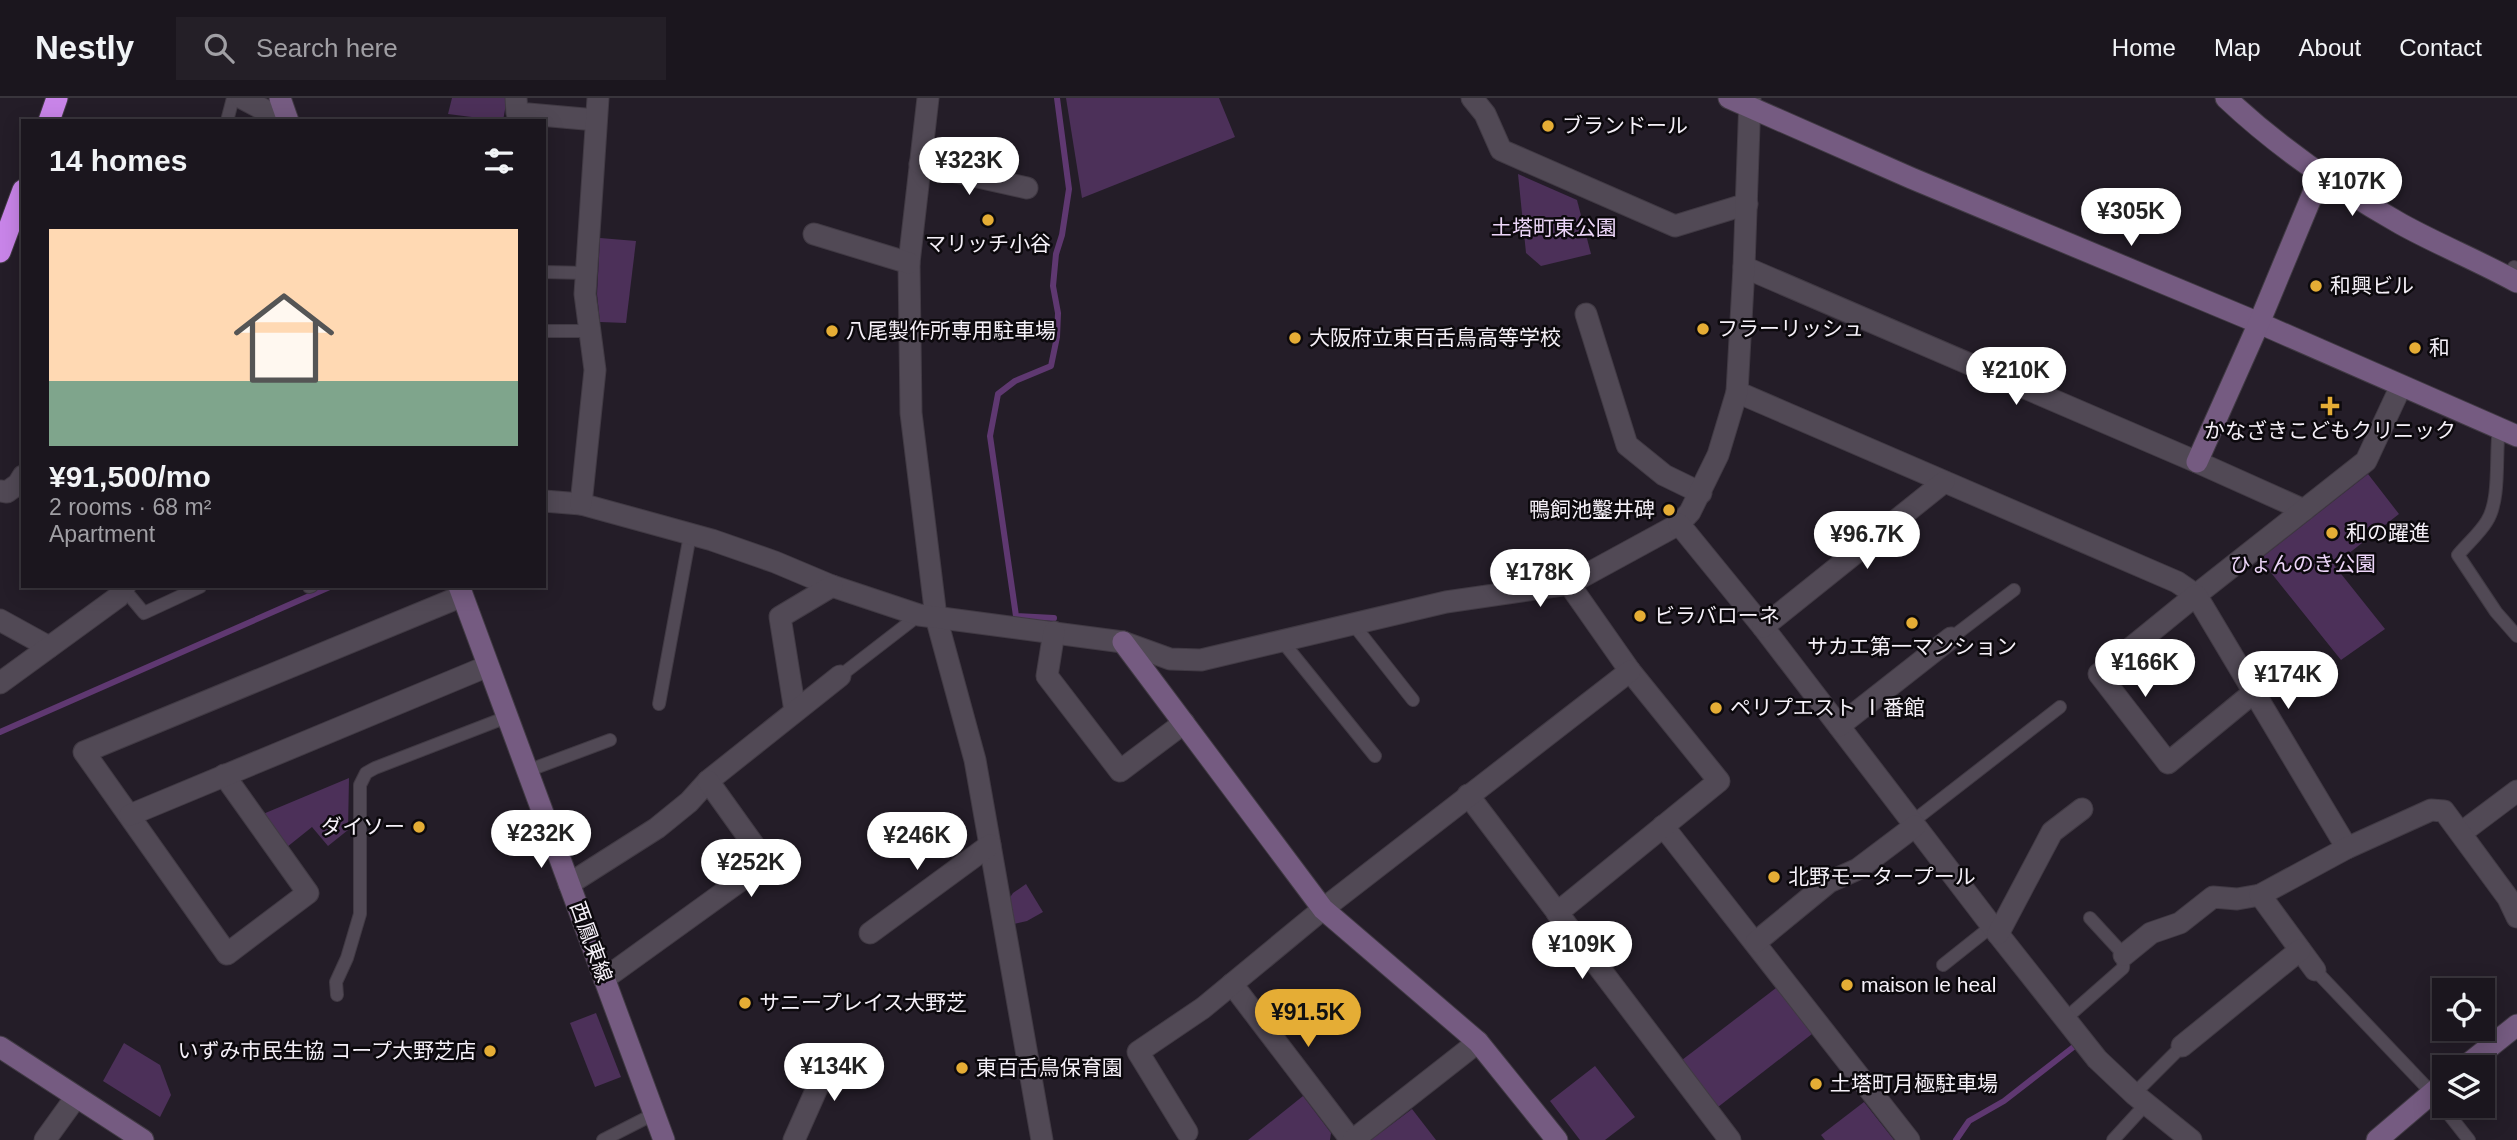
<!DOCTYPE html>
<meta charset="utf-8">
<style>
body{margin:0;font-family:Arial,"Noto Sans JP",sans-serif;background:#241f27;color:#f1f3f6;height:100vh;display:flex;flex-direction:column;font-size:26px;white-space:nowrap}
*{box-sizing:border-box;margin:0}
p{font-size:23px;color:#a09fa4}
.icon{flex:none;width:38px;height:38px;fill:none;stroke:currentColor;stroke-width:2;stroke-linecap:round;stroke-linejoin:round}
.map{position:relative;flex:1;overflow:hidden}
.panel{position:absolute;left:21px;top:21px;width:525px;height:469px;display:flex;flex-direction:column;background:#1b161e;border-radius:0px;box-shadow:0 4px 18px #0003,0 0 0 2px #39353c}
.panel>*{flex:none}
.tools{position:absolute;left:2432px;top:880px;display:grid;gap:14px}
.tools a{display:grid;place-items:center;width:63px;height:63px;border-radius:0px;background:#1b161e;box-shadow:0 4px 18px #0003,0 0 0 2px #39353c;font-size:35px}
.price{position:absolute;translate:-50% -60px;padding:0 16px;border-radius:24px;background:#fff;color:#222;font-size:23px;line-height:46px;filter:drop-shadow(0 2px 4px #0008)}
.price::after{content:'';position:absolute;left:50%;top:42px;width:21px;height:16px;margin-left:-10px;background:inherit;clip-path:polygon(0 0,100% 0,50% 100%)}
.price.current{background:#e5ad35;color:#111}
ul{padding:0;list-style:none}
li{display:grid;align-content:center;gap:14px;height:371px;padding:0 28px}
li span{display:grid;place-items:center;height:217px;border-radius:0px;color:#555}
li>.icon{margin-inline-start:auto}
span .icon{width:126px;height:126px;fill:#fffc;stroke-width:1}
li b{font-size:30px}
h2{display:flex;justify-content:space-between;align-items:center;height:84px;padding:0 28px;font-size:30px}
header{display:flex;align-items:center;gap:42px;box-sizing:border-box;height:98px;padding:0 35px;background:#1b161e;border-bottom:2px solid #39353c}
header strong{font-size:33px}
nav{display:flex;gap:38px;margin-inline-start:auto;font-size:24px}
.search{width:490px;height:63px;background:#241f27;display:flex;align-items:center;gap:18px;box-sizing:border-box;padding:0 24px;border-radius:0px;color:#a09fa4;font-size:26px}
.map>svg:first-child{display:block}
</style>
<header>
<strong>Nestly</strong>
<div class="search"><svg class="icon" aria-label="search" viewBox="0 0 24 24"><circle cx="10" cy="10" r="6"/><path d="M15 15l6 6"/></svg>Search here</div>
<nav><a>Home</a><a>Map</a><a>About</a><a>Contact</a></nav>
</header>
<div class="map">
<svg width="2517" height="1042" viewBox="0 0 2517 1042">
<rect width="100%" height="100%" fill="#241d28"/>
<g fill="#4c3059">
<polygon points="452,0 507,0 503,23 448,16"/>
<polygon points="1066,0 1219,0 1235,39 1082,100"/>
<polygon points="1518,76 1577,102 1591,156 1541,168 1526,155"/>
<polygon points="600,140 636,143 626,225 600,224 597,196"/>
<polygon points="2368,376 2399,416 2334,467 2385,531 2341,562 2260,461"/>
<polygon points="349,680 348,732 328,748 312,729 287,749 263,716"/>
<polygon points="1026,786 1043,814 1027,823 1010,827 1006,805 1013,795"/>
<polygon points="1776,890 1812,936 1718,1009 1682,962"/>
<polygon points="596,915 621,979 595,989 570,925"/>
<polygon points="124,945 160,967 171,997 160,1019 103,983"/>
<polygon points="1595,968 1635,1019 1605,1042 1580,1042 1550,1003"/>
<polygon points="1303,998 1331,1035 1330,1042 1248,1042"/>
<polygon points="1864,1004 1894,1042 1825,1042 1821,1037"/>
<polygon points="1412,1011 1436,1042 1371,1042"/>
</g>
<g fill="none" stroke-linecap="round" stroke-linejoin="round">
<g stroke="#5f3871" stroke-width="6">
<polyline points="1054,520 1016,518 990,338 998,296 1015,283 1051,268 1057,239 1058,215 1053,188 1056,156 1062,137 1069,91 1057,0"/>
<polyline points="0,634 332,488"/>
<polyline points="1956,1042 1969,1023 2004,1003 2076,947"/>
</g>
<defs>
<g id="lane">
<polyline points="227,23 233,0"/>
<polyline points="2514,169 2517,171"/>
<polyline points="544,174 586,175"/>
<polyline points="544,233 590,233"/>
<path d="M2499,330C2495,357 2501,401 2487,423C2480,435 2467,446 2458,457L2496,514L2517,538"/>
<polyline points="309,489 312,488"/>
<polyline points="124,491 144,515 200,489"/>
<polyline points="1353,526 1413,602"/>
<polyline points="1951,540 2014,492"/>
<polyline points="1282,543 1375,658"/>
<polyline points="840,578 919,517"/>
<polyline points="659,606 690,437"/>
<polyline points="527,673 610,642"/>
<polyline points="1912,724 2060,609"/>
<polyline points="1943,867 1992,828"/>
<polyline points="2315,872 2432,995 2469,1042"/>
<polyline points="337,897 336,884 347,860 360,816 360,687 366,675 375,670 507,619"/>
<polyline points="2065,921 2123,870 2124,857 2090,820"/>
<polyline points="2134,996 2182,948"/>
<polyline points="603,1042 654,1016"/>
<polyline points="2113,1042 2146,1006"/>
</g>
<g id="street">
<polyline points="242,0 285,23"/>
<polyline points="516,0 517,15 596,22"/>
<polyline points="928,0 909,165 911,315 936,519 975,662 1042,1042"/>
<polyline points="1472,0 1485,16 1501,52 1675,128 1747,106"/>
<polyline points="920,66 1027,90"/>
<polyline points="814,136 909,165"/>
<polyline points="1744,169 2197,364 2304,412"/>
<polyline points="1586,216 1627,347 1664,377 1701,395"/>
<polyline points="1737,294 2177,484 2196,497 2366,363 2401,288"/>
<polyline points="0,393 7,394 18,386 23,378"/>
<polyline points="544,403 581,406 712,442 775,464 832,488 919,517 1123,544 1170,561 1201,562 1446,504 1569,486 1679,426 1690,414 1718,357 1737,294 1744,169 1750,0"/>
<polyline points="581,406 595,272 585,196 598,0"/>
<polyline points="1679,426 1763,529 1998,836 2097,961 2134,996 2191,1042"/>
<polyline points="0,522 49,549"/>
<polyline points="1763,529 1944,384"/>
<polyline points="1054,534 1047,578 1120,673 1184,625"/>
<polyline points="0,585 118,499 125,488"/>
<polyline points="2253,595 2168,665 2099,576 2196,497 2347,750"/>
<polyline points="795,613 780,519 832,488"/>
<polyline points="1839,628 1951,540"/>
<polyline points="224,677 308,795 227,856 84,654 462,498"/>
<polyline points="1468,697 1730,1042"/>
<polyline points="130,717 488,568"/>
<polyline points="1663,728 1909,1042"/>
<polyline points="2461,735 2517,693"/>
<polyline points="569,786 657,730 689,704 708,683 840,578"/>
<polyline points="1557,815 1719,683 1630,573 1569,486"/>
<polyline points="870,835 990,747"/>
<polyline points="1998,836 2052,734 2082,711"/>
<polyline points="1756,844 1829,784 1858,771 1915,728"/>
<polyline points="2124,857 2151,835 2180,825 2213,799 2237,801 2260,797"/>
<polyline points="2315,872 2260,797 2347,750 2431,712 2444,713 2508,800 2517,819"/>
<polyline points="604,881 766,764 708,683"/>
<polyline points="1232,886 1351,1042"/>
<polyline points="2182,948 2300,852"/>
<polyline points="1187,1034 1138,954 1203,910 1323,811 1630,573"/>
<polyline points="45,1042 76,999"/>
<polyline points="794,1042 818,988 807,970"/>
<polyline points="1353,1042 1478,944"/>
</g>
<g id="secondary">
<polyline points="280,0 288,23"/>
<polyline points="1729,0 1911,80 2259,225 2517,338"/>
<path d="M2226,0C2278,49 2339,91 2401,126C2439,147 2479,163 2517,184"/>
<polyline points="2197,364 2259,225 2321,76"/>
<polyline points="459,488 664,1042"/>
<polyline points="1123,544 1323,811 1478,944 1557,1042"/>
<polyline points="0,949 143,1042"/>
<polyline points="2463,970 2517,927"/>
<polyline points="2377,1042 2445,984"/>
</g>
<g id="highway">
<polyline points="49,23 57,0"/>
<polyline points="0,154 23,92"/>
</g>
</defs>
<use href="#lane" stroke="#413a44" stroke-width="14"/>
<use href="#street" stroke="#413a44" stroke-width="23"/>
<use href="#secondary" stroke="#413a44" stroke-width="23"/>
<use href="#highway" stroke="#413a44" stroke-width="23"/>
<use href="#lane" stroke="#514955" stroke-width="12"/>
<use href="#street" stroke="#514955" stroke-width="21"/>
<use href="#secondary" stroke="#755b81" stroke-width="21"/>
<use href="#highway" stroke="#c884e8" stroke-width="21"/>
</g>
<g fill="#e5ad35" stroke="#0c090d" stroke-width="2.5">
<circle cx="1548" cy="28" r="7"/>
<circle cx="988" cy="122" r="7"/>
<circle cx="2316" cy="188" r="7"/>
<circle cx="1703" cy="231" r="7"/>
<circle cx="832" cy="233" r="7"/>
<circle cx="1295" cy="240" r="7"/>
<circle cx="2415" cy="250" r="7"/>
<path d="M2326.5 297.5h7v7h7v7h-7v7h-7v-7h-7v-7h7z"/>
<circle cx="1669" cy="412" r="7"/>
<circle cx="2332" cy="435" r="7"/>
<circle cx="1640" cy="518" r="7"/>
<circle cx="1912" cy="525" r="7"/>
<circle cx="1716" cy="610" r="7"/>
<circle cx="419" cy="729" r="7"/>
<circle cx="1774" cy="779" r="7"/>
<circle cx="1847" cy="887" r="7"/>
<circle cx="745" cy="905" r="7"/>
<circle cx="490" cy="953" r="7"/>
<circle cx="962" cy="970" r="7"/>
<circle cx="1816" cy="986" r="7"/>
</g>
<g text-anchor="middle" stroke-width="5" stroke-linejoin="round" paint-order="stroke">
<g font-size="21" fill="#f5f0f8" stroke="#0c090d" text-anchor="start">
<text x="1562" y="35">ブランドール</text>
<text x="988" y="153" text-anchor="middle">マリッチ小谷</text>
<text x="2330" y="195">和興ビル</text>
<text x="1717" y="238">フラーリッシュ</text>
<text x="846" y="240">八尾製作所専用駐車場</text>
<text x="1309" y="247">大阪府立東百舌鳥高等学校</text>
<text x="2429" y="257">和</text>
<text x="2330" y="340" text-anchor="middle">かなざきこどもクリニック</text>
<text x="1655" y="419" text-anchor="end">鴨飼池鑿井碑</text>
<text x="2346" y="442">和の躍進</text>
<text x="1654" y="525">ビラバローネ</text>
<text x="1912" y="556" text-anchor="middle">サカエ第一マンション</text>
<text x="1730" y="617">ペリプエスト Ⅰ番館</text>
<text x="405" y="736" text-anchor="end">ダイソー</text>
<text x="1788" y="786">北野モータープール</text>
<text x="1861" y="894">maison le heal</text>
<text x="759" y="912">サニープレイス大野芝</text>
<text x="476" y="960" text-anchor="end">いずみ市民生協 コープ大野芝店</text>
<text x="976" y="977">東百舌鳥保育園</text>
<text x="1830" y="993">土塔町月極駐車場</text>
</g>
<g font-size="21" fill="#ecd5f8" stroke="#0c090d">
<text x="1554" y="137">土塔町東公園</text>
<text x="2303" y="473">ひょんのき公園</text>
</g>
<g font-size="21" fill="#f5f0f8" stroke="#0c090d">
<text transform="translate(591 844) rotate(70)" y="7">西鳳東線</text>
</g>
</g>
</svg>
<div class="tools">
<a><svg class="icon" aria-label="locate" viewBox="0 0 24 24"><circle cx="12" cy="12" r="6"/><path d="M12 2v4M12 18v4M2 12h4M18 12h4"/></svg></a>
<a><svg class="icon" aria-label="layers" viewBox="0 0 24 24"><path d="M12 4l9 5-9 5-9-5zM3 14l9 5 9-5"/></svg></a>
</div>
<b class="price" style="left:969px;top:99px">¥323K</b>
<b class="price" style="left:2352px;top:120px">¥107K</b>
<b class="price" style="left:2131px;top:150px">¥305K</b>
<b class="price" style="left:2016px;top:309px">¥210K</b>
<b class="price" style="left:1867px;top:473px">¥96.7K</b>
<b class="price" style="left:1540px;top:511px">¥178K</b>
<b class="price" style="left:2145px;top:601px">¥166K</b>
<b class="price" style="left:2288px;top:613px">¥174K</b>
<b class="price" style="left:541px;top:772px">¥232K</b>
<b class="price" style="left:917px;top:774px">¥246K</b>
<b class="price" style="left:751px;top:801px">¥252K</b>
<b class="price" style="left:1582px;top:883px">¥109K</b>
<b class="price current" style="left:1308px;top:951px">¥91.5K</b>
<b class="price" style="left:834px;top:1005px">¥134K</b>
<section class="panel">
<h2>14 homes<svg class="icon" aria-label="filters" viewBox="0 0 24 24"><path d="M4 7h16M4 17h16"/><circle cx="9" cy="7" r="2"/><circle cx="15" cy="17" r="2"/></svg></h2>
<ul>
<li><span style="background:linear-gradient(#ffd9b3 70%,#7fa58c 0)"><svg class="icon" aria-label="home" viewBox="0 0 24 24"><path d="M3 11l9-7 9 7M6 9v11h12V9"/></svg></span><div><b>¥91,500/mo</b><p>2 rooms · 68 m²</p><p>Apartment</p></div></li>
</ul>
</section>
</div>
